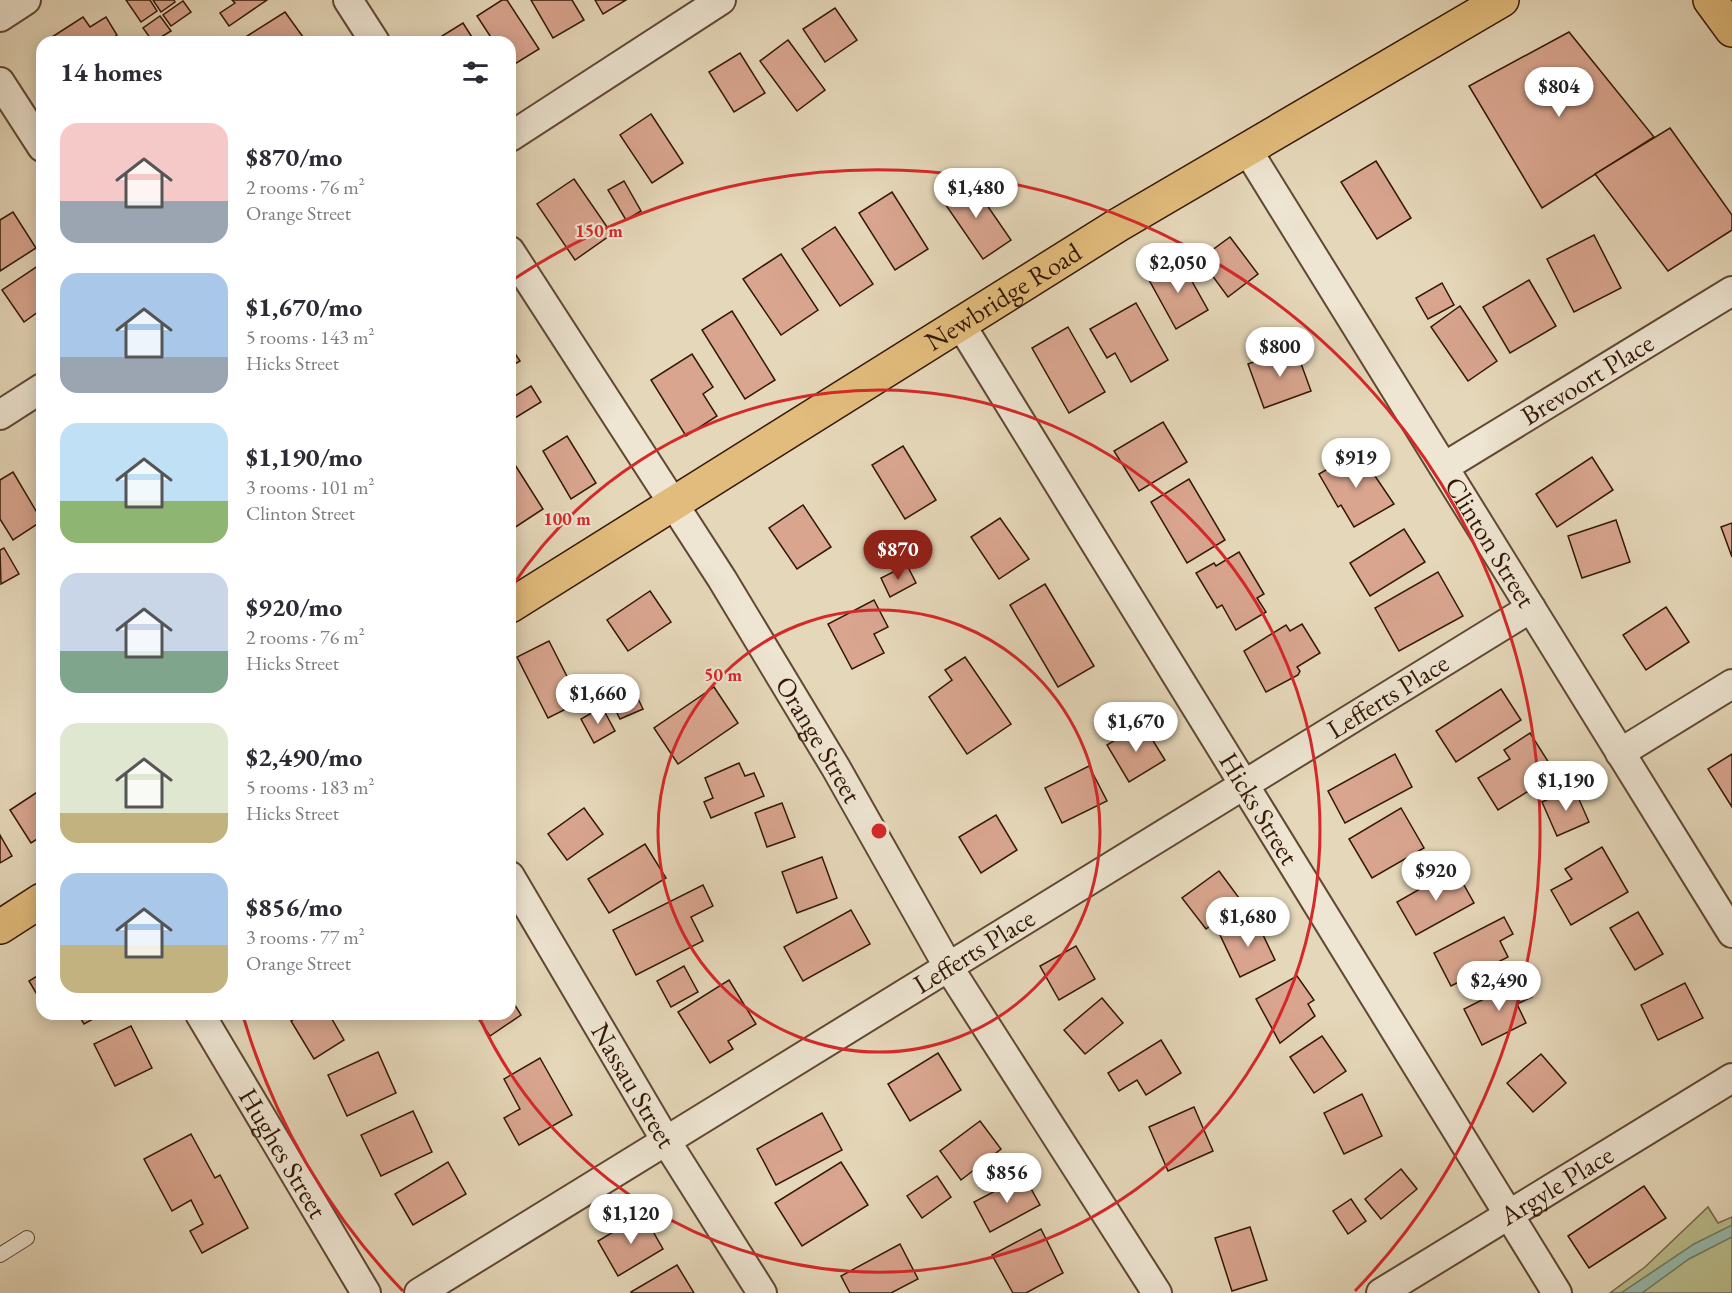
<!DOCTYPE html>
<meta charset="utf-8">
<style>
body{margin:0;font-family:"EB Garamond",serif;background:#f2f2f3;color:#2b2b33;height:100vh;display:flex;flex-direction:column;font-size:22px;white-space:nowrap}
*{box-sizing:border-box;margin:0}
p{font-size:20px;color:#7c7c81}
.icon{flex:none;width:33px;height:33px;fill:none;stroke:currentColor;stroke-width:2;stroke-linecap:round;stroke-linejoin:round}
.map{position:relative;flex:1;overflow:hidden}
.panel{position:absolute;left:36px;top:36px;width:480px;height:984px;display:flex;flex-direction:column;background:#fff;border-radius:18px;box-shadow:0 3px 15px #0003}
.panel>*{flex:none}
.price{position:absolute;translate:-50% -51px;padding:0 14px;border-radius:21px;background:#fff;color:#222;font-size:20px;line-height:39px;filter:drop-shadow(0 2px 3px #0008)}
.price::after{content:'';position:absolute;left:50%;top:36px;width:18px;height:14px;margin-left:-9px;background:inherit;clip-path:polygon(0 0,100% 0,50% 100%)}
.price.active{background:#8f2418;color:#fff}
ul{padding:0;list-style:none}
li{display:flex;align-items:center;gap:18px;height:150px;padding:0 24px}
li span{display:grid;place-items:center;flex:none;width:168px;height:120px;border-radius:18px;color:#555}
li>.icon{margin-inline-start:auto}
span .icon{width:72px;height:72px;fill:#fffc;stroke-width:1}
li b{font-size:26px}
h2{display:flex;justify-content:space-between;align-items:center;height:72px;padding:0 24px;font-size:26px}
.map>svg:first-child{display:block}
</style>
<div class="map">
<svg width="1732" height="1293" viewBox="0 0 1732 1293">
<rect width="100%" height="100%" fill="#e5d7b9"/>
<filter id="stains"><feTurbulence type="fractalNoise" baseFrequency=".00333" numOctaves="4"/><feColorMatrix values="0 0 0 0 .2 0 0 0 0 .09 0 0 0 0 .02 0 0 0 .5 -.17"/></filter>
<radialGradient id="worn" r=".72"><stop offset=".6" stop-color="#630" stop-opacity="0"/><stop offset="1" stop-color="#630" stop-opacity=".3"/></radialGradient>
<polygon fill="#babd8c" stroke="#776a49" stroke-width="1.5" points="1708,1207 1718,1223 1732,1217 1732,1293 1610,1293 1645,1267"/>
<polygon fill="#97baaa" stroke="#6f7968" stroke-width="1.5" points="1732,1225 1732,1237 1689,1259 1642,1293 1621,1293 1694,1244"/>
<g fill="#d9a58f" stroke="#341806" stroke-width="1.5">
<polygon points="126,0 150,0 157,11 141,22"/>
<polygon points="153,0 174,0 175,2 161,12"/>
<polygon points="232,0 267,0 229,26 220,13 235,3"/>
<polygon points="502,0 507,0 539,49 510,67 510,42 494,42 477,16"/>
<polygon points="531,0 572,0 584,20 553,38"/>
<polygon points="595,0 626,0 603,14"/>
<polygon points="183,1 191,12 171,26 163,15"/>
<polygon points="835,8 857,40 825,62 803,29"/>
<polygon points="285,12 306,41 243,42 241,40"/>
<polygon points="160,16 171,31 153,42 143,28"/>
<polygon points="83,17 90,27 106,17 117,35 107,42 56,42 52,37"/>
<polygon points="463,23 475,42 434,42 434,41"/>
<polygon points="1569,32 1654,137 1542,208 1469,86"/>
<polygon points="788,40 825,90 797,111 760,61"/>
<polygon points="740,53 765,93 734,112 709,72"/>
<polygon points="651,114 683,163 652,183 620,135"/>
<polygon points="1670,128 1732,215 1732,230 1668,271 1595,174"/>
<polygon points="1376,161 1411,218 1377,239 1341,182"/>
<polygon points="574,179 612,234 575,260 537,204"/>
<polygon points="969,179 1011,240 983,259 941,198"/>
<polygon points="624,181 641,211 626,220 608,190"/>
<polygon points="892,192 928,249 895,270 859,213"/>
<polygon points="13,212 36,248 0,271 0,220"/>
<polygon points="835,227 873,284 840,306 802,249"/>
<polygon points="1594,235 1621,288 1574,312 1547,259"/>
<polygon points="1230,237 1258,274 1228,297 1200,259"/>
<polygon points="781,254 818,310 781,335 743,279"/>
<polygon points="1180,260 1208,310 1176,329 1148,278"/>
<polygon points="41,264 42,309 24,322 2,290"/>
<polygon points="1529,280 1556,326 1510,353 1483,307"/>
<polygon points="1442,283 1454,305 1428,319 1416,298"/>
<polygon points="1136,303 1168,360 1131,382 1115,353 1107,358 1090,329"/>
<polygon points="1460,306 1497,361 1468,381 1431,327"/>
<polygon points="732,311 775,380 745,399 702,330"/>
<polygon points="1068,327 1105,392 1069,413 1032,348"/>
<polygon points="510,346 520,361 510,367"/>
<polygon points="1295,347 1311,391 1264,408 1248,364"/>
<polygon points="692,354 713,387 703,394 717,416 686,436 651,380"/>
<polygon points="531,386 541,402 515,418 510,411 510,399"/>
<polygon points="1163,422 1187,462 1139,491 1114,451"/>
<polygon points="567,436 596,483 571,499 543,451"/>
<polygon points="903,446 936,500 905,519 872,465"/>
<polygon points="1358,451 1394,504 1354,527 1341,505 1338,507 1319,474"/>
<polygon points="510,457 543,509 511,530 510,529"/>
<polygon points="1592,457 1613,490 1557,527 1536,494"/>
<polygon points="13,472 42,521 13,540 0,519 0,480"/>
<polygon points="1189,479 1225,540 1187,563 1151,502"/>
<polygon points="803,505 831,547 797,569 769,528"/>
<polygon points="1000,518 1029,559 999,579 971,537"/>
<polygon points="1616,520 1630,562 1582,578 1568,536"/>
<polygon points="1732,523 1732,557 1721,527"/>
<polygon points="1404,529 1425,562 1370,596 1350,563"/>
<polygon points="4,548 19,574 1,584 0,550"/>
<polygon points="1239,552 1264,594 1257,598 1266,612 1236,630 1222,605 1217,608 1196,573 1214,563 1216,566"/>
<polygon points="907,565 916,583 890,597 881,578"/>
<polygon points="1438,572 1463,616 1399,651 1375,608"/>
<polygon points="1045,584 1094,666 1058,687 1010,605"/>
<polygon points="650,591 671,622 628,651 607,620"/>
<polygon points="874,600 888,627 874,634 884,653 852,669 828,624"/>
<polygon points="1666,607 1689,642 1646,670 1623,635"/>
<polygon points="1302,624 1320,653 1297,667 1300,671 1298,675 1266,692 1244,651 1286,625 1290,631"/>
<polygon points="549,641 580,702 548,718 517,657"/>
<polygon points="965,657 1011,724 967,754 929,697 952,680 945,670"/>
<polygon points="631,684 643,709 620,719 608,695"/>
<polygon points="714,687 738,723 678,764 654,728"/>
<polygon points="1501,689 1521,720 1456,762 1436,731"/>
<polygon points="602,707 615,731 594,743 581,719"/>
<polygon points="1142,723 1165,760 1129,782 1107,745"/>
<polygon points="1530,733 1556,774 1498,810 1478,778 1510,759 1504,750"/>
<polygon points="1395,754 1412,787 1345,823 1328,791"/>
<polygon points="1732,754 1732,807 1708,769"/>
<polygon points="739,763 745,776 754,773 764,796 711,818 704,802 713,798 705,778"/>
<polygon points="1089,766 1107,801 1062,823 1045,788"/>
<polygon points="1574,788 1589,822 1557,836 1542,802"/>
<polygon points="42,789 42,836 31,843 10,810"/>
<polygon points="782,803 795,837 767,847 755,813"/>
<polygon points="584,808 603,834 567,860 548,834"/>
<polygon points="1401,808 1424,848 1372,878 1349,839"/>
<polygon points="996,815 1017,850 981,873 959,837"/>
<polygon points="0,835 12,856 0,863"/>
<polygon points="645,844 666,878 609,913 588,879"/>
<polygon points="1602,847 1628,892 1571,925 1551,890 1572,879 1565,869"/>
<polygon points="822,857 837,898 797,913 782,872"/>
<polygon points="1455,869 1474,903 1416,935 1397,902"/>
<polygon points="1219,871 1242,902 1206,929 1182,898"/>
<polygon points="703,885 713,906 691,917 703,941 636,975 613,930"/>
<polygon points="851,910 870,944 803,981 784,947"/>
<polygon points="1638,912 1663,954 1635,970 1610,928"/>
<polygon points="1504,917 1513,934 1500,941 1508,957 1451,986 1434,953"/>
<polygon points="1255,918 1275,960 1240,977 1220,935"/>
<polygon points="1076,946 1095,979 1059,1000 1040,966"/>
<polygon points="684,966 698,992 671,1007 657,981"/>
<polygon points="42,973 42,1003 29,981"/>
<polygon points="1297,976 1314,1000 1308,1004 1315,1016 1280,1043 1256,999"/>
<polygon points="1523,979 1532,997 1517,1004 1526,1023 1482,1045 1464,1009"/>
<polygon points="729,980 756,1024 728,1041 733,1049 710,1063 678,1012"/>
<polygon points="1685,983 1703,1018 1658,1040 1641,1005"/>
<polygon points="510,997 521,1015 490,1036 475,1014 510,1014"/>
<polygon points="1102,998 1123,1023 1085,1054 1064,1030"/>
<polygon points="78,1014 102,1014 84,1024"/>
<polygon points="302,1014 329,1014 344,1040 314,1059 291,1021"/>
<polygon points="131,1026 152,1068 115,1086 94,1044"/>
<polygon points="1322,1036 1346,1071 1314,1093 1290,1057"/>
<polygon points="1161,1040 1181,1073 1146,1095 1137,1080 1119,1091 1108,1073"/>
<polygon points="378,1052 396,1093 347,1116 328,1075"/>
<polygon points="938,1053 961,1090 910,1121 888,1084"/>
<polygon points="1541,1054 1566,1083 1533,1112 1507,1083"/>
<polygon points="540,1058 572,1115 519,1145 504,1118 520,1109 504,1079"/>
<polygon points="1362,1094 1382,1136 1344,1154 1324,1113"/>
<polygon points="1194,1107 1213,1151 1168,1171 1149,1127"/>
<polygon points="413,1111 432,1152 381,1176 361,1135"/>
<polygon points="822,1113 842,1150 776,1185 757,1149"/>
<polygon points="980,1121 1001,1149 961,1180 940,1151"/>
<polygon points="191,1134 215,1178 220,1175 248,1228 202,1253 190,1231 203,1224 191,1200 172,1211 144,1159"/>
<polygon points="448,1162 466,1194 413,1225 395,1194"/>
<polygon points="841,1162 868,1205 802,1246 775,1203"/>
<polygon points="1401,1169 1417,1189 1381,1219 1365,1199"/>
<polygon points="937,1176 951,1197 922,1218 907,1196"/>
<polygon points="1024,1176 1040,1205 990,1232 974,1202"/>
<polygon points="1644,1186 1666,1218 1589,1268 1568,1236"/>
<polygon points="1351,1199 1366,1221 1348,1234 1333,1211"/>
<polygon points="643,1214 663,1249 618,1276 598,1241"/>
<polygon points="1250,1227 1267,1280 1232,1291 1215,1238"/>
<polygon points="1041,1229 1063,1273 1026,1293 1013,1293 992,1255"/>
<polygon points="900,1244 918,1279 891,1293 850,1293 841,1276"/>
<polygon points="677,1265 694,1293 631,1293 631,1292"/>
</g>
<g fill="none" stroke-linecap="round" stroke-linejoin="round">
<defs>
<polyline id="service" points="0,1255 27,1238"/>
<g id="minor">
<polyline points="348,0 375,42"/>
<polyline points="0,17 26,0"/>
<polyline points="0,82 42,147"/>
<polyline points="510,137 721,0"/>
<path id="s1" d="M1248,151L1732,933"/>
<path id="s2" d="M510,251L722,579L836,768L949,968L1157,1293"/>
<path id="s3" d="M961,325L1557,1293"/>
<polyline points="0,415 42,388"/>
<path id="s4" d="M1444,467L1732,291"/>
<polyline points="1620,753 1732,684"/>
<path id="s5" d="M510,876L666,1141L762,1293"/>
<path id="s6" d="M200,1014L366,1293"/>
<path id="s7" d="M419,1293L1531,608"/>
<path id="s8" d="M1381,1293L1732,1078"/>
</g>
<g id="primary">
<path id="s9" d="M510,606L1118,225L1502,0"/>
<polyline points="0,927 42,900"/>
</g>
<polyline id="trunk" points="1710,0 1732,30"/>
</defs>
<use href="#service" stroke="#604833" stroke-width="16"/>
<use href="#minor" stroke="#604833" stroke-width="32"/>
<use href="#primary" stroke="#341806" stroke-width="36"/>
<use href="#trunk" stroke="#341806" stroke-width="36"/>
<use href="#service" stroke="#eee5d2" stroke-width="14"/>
<use href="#minor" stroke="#eee5d2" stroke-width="28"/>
<use href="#primary" stroke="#e2bc7c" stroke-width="33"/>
<use href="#trunk" stroke="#e2bc7c" stroke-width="33"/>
</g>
<g fill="none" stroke="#d62828" stroke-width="3">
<circle cx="879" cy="831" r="221"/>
<path d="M511 588A441 441 0 1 1 479 1017"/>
<path d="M403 1291A662 662 0 0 1 244 1019M514 279A662 662 0 0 1 1355 1291"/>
</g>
<g text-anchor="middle" stroke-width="4.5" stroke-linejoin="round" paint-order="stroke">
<g font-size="27" fill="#341806" stroke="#eee5d2">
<text dy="9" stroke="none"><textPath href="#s9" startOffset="582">Newbridge Road</textPath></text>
<text dy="9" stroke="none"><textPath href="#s4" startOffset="168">Brevoort Place</textPath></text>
<text dy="9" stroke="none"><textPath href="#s1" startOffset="460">Clinton Street</textPath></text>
<text dy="9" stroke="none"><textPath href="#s7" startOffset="1138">Lefferts Place</textPath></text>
<text dy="9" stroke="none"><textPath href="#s2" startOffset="578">Orange Street</textPath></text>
<text dy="9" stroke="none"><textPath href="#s3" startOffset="568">Hicks Street</textPath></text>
<text dy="9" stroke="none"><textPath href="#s7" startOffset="652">Lefferts Place</textPath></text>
<text dy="9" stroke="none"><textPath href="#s5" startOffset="243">Nassau Street</textPath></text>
<text dy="9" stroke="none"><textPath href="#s6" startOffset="162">Hughes Street</textPath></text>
<text dy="9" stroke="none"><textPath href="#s8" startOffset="206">Argyle Place</textPath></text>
</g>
</g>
<circle cx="879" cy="831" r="9" fill="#d62828" stroke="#eee5d2" stroke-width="3"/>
<g font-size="18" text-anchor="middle" font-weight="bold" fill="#d62828" stroke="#eee5d2" stroke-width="4.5" stroke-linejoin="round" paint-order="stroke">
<text x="599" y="237">150 m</text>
<text x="567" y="525">100 m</text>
<text x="723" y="681">50 m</text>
</g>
<rect width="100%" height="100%" filter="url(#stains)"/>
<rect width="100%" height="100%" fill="url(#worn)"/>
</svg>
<b class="price" style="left:1559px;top:118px">$804</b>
<b class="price" style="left:976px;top:219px">$1,480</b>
<b class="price" style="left:1178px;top:294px">$2,050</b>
<b class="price" style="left:1280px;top:378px">$800</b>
<b class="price" style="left:1356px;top:489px">$919</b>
<b class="price active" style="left:898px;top:581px">$870</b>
<b class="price" style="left:598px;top:725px">$1,660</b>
<b class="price" style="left:1136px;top:753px">$1,670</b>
<b class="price" style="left:1566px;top:812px">$1,190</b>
<b class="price" style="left:1436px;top:902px">$920</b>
<b class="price" style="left:1248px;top:948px">$1,680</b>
<b class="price" style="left:1499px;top:1012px">$2,490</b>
<b class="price" style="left:1007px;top:1204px">$856</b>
<b class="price" style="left:631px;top:1245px">$1,120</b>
<section class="panel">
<h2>14 homes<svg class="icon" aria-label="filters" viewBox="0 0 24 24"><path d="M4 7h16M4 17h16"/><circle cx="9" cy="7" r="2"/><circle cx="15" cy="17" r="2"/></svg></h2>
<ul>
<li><span style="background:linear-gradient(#f6c9c9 65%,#9aa5b1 0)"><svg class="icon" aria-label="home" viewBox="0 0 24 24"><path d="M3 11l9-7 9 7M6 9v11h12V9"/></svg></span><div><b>$870/mo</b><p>2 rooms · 76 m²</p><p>Orange Street</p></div></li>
<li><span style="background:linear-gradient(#a9c7e8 70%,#9aa5b1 0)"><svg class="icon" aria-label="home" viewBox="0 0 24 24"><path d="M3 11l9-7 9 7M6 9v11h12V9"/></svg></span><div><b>$1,670/mo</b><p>5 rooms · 143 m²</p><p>Hicks Street</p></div></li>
<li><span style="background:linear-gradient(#bfe0f5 65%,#8fb573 0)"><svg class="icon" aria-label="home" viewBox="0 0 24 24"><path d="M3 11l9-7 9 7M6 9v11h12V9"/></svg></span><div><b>$1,190/mo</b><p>3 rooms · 101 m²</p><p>Clinton Street</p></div></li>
<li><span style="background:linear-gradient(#c9d6e8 65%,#7fa58c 0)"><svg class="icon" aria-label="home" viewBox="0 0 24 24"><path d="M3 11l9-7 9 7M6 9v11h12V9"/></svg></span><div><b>$920/mo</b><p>2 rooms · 76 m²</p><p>Hicks Street</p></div></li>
<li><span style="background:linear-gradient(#dfe7d0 75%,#c2b280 0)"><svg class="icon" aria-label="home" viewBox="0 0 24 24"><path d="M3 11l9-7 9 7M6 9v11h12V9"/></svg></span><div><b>$2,490/mo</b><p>5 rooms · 183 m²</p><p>Hicks Street</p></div></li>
<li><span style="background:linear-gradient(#a9c7e8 60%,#c2b280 0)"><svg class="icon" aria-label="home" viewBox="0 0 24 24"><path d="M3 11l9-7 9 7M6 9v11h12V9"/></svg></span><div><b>$856/mo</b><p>3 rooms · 77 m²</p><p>Orange Street</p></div></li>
</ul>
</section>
</div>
